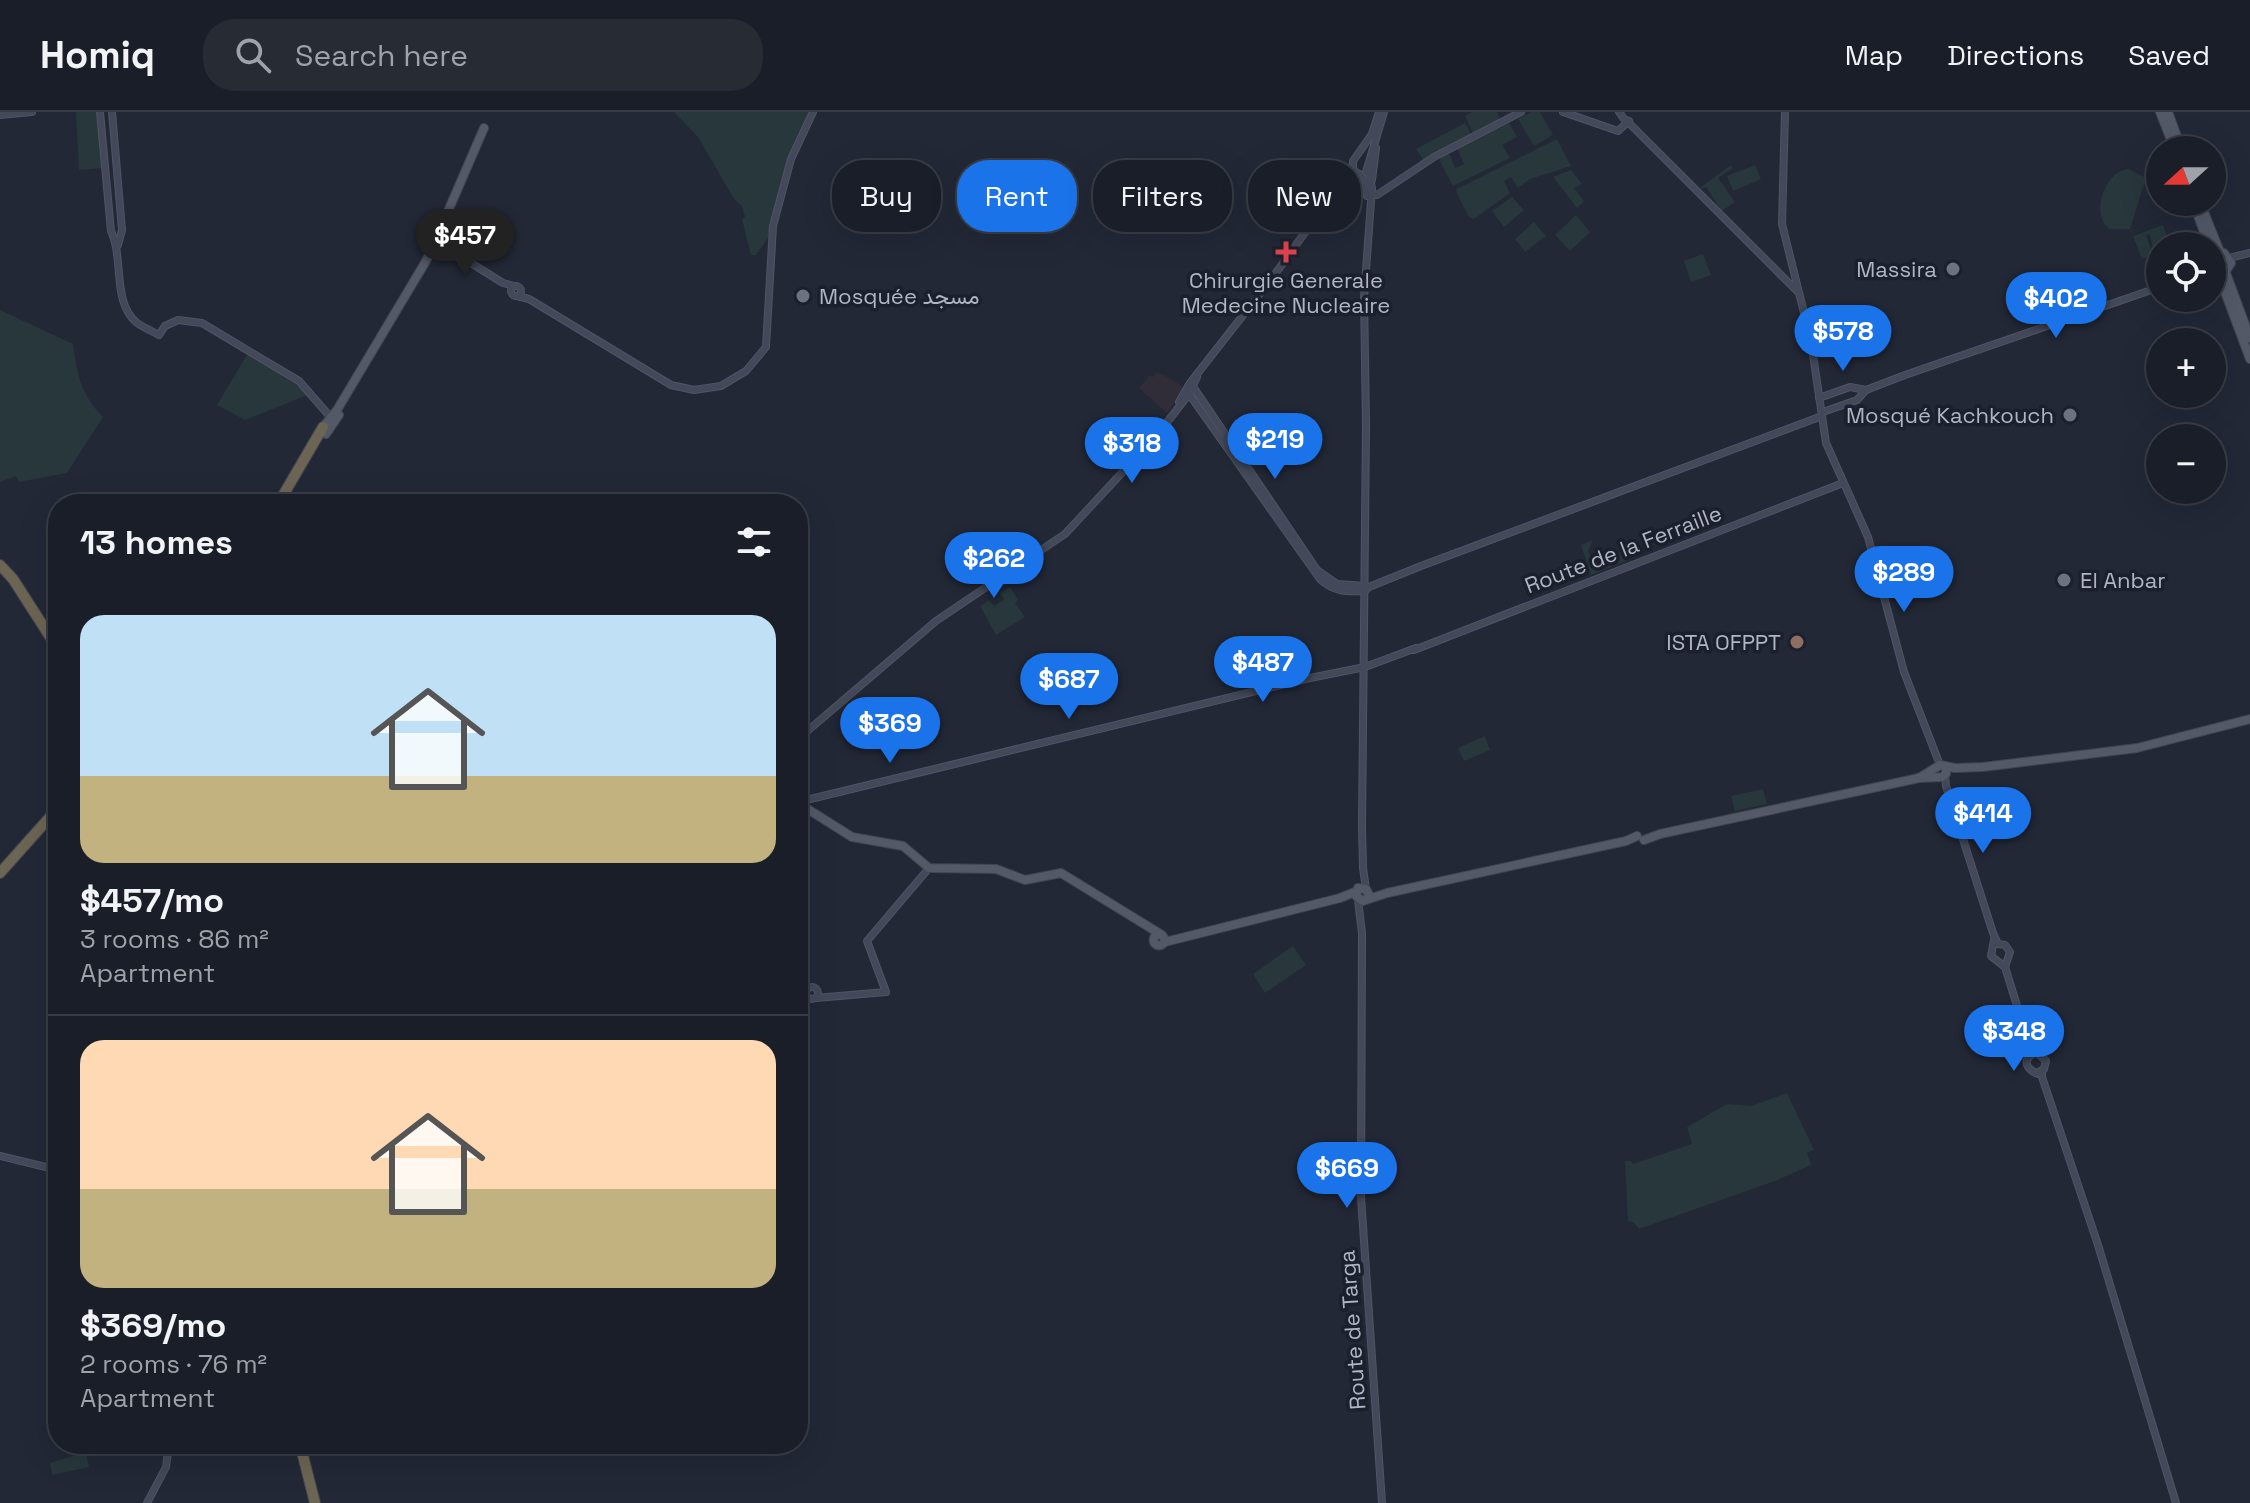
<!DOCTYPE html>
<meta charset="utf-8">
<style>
body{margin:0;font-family:"Space Grotesk",Vazirmatn,sans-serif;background:#272b34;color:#f1f3f6;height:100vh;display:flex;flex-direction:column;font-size:30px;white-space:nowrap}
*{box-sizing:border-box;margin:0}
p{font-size:26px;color:#9fa2a8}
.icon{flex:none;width:44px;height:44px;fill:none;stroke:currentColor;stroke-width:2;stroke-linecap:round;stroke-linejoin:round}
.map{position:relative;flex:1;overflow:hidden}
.sheet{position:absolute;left:48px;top:382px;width:760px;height:960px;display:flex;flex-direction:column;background:#1a1e28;border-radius:32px;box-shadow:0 8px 32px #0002,0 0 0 2px #383c45}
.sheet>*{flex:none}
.guide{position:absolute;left:832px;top:48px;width:760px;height:72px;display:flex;gap:16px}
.needle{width:52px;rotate:249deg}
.tools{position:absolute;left:2146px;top:24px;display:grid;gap:16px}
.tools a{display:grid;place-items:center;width:80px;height:80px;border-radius:50%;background:#1a1e28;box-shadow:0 8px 32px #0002,0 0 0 2px #383c45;font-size:40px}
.price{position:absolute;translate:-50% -68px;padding:0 18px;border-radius:28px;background:#1a73e8;color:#fff;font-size:26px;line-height:52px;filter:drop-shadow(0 2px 4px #0008)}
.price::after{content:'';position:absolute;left:50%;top:48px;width:24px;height:18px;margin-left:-12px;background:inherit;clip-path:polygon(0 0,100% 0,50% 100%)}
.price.current{background:#222;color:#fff}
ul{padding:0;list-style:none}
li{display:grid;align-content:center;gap:16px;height:424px;padding:0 32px}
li+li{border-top:2px solid #383c45}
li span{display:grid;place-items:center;height:248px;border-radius:24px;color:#555}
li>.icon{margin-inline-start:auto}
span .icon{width:144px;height:144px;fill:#fffc;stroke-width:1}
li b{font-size:34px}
h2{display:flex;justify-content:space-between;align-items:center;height:96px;padding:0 32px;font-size:34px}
.pill{padding:0 28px;border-radius:32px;background:#1a1e28;box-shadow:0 8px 32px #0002,0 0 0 2px #383c45;font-size:28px;line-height:72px}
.pill.current{background:#1a73e8;color:#fff}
header{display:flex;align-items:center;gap:48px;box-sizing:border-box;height:112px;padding:0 40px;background:#1a1e28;border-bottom:2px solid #383c45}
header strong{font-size:38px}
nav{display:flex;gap:44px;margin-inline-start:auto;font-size:28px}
.search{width:560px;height:72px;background:#272b34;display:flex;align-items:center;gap:20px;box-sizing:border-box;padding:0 28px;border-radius:32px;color:#9fa2a8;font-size:30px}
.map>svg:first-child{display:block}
</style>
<header>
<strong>Homiq</strong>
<div class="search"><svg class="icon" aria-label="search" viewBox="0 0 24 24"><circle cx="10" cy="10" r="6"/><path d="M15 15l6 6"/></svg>Search here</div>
<nav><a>Map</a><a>Directions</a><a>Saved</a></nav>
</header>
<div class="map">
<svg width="2250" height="1391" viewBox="0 0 2250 1391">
<rect width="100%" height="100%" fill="#222836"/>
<polygon fill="#302d39" points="1157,260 1173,268 1184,276 1167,301 1139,276 1150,263 1153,265"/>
<g fill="#27373b">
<polygon points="76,0 96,0 105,56 79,58"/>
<polygon points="674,0 810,0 789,48 768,126 756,143 751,143 742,107 745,105 742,94 734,87 698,25"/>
<polygon points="1472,0 1497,0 1500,7 1473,21 1465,4"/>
<polygon points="1531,0 1540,0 1553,23 1534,34 1518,7"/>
<polygon points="1465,11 1471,22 1423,48 1416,37"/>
<polygon points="1509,11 1517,25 1502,33 1510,46 1453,74 1440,50 1441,44 1449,41 1455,56 1464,52 1457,36"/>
<polygon points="1557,27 1571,54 1530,67 1518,76 1511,65 1504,69 1510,81 1474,107 1469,105 1456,80 1457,77"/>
<polygon points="1731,53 1733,56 1718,66 1735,90 1722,99 1706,75 1702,77 1701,75"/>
<polygon points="1755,53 1761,67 1733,79 1727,64"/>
<path d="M2128,57L2146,66L2130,117H2110C2089,103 2105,59 2128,57Z"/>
<polygon points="1571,58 1582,72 1574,76 1584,89 1577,96 1553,65"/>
<polygon points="1512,85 1524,98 1504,115 1492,99"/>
<polygon points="1576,103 1590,120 1570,139 1555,123"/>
<polygon points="1534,110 1546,124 1525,140 1515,127"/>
<polygon points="2163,113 2170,133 2153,137 2150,122 2146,123 2153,143 2142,147 2133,124"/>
<polygon points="1703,142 1711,163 1691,170 1684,149"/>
<path d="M0,198L73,232C77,262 81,283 103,305L67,361L19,370L16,364L0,370Z"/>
<polygon points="248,241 310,282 245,308 217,293"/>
<polygon points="1593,428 1588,439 1591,445 1602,447 1623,439 1626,449 1591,463 1581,433"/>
<polygon points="1010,475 1018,488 1015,491 1025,505 996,523 980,494 989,488 994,494 1004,487 1000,481"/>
<polygon points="1485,624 1490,638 1464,649 1458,636"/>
<polygon points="1763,677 1767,692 1735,699 1731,684"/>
<polygon points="1293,834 1306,853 1265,881 1253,862"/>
<polygon points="1787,981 1814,1038 1807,1041 1811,1053 1775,1069 1639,1117 1633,1110 1628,1109 1625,1049 1631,1049 1633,1052 1692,1032 1687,1015 1727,992 1751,994"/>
<polygon points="83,1341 86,1342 89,1355 52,1363 50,1351"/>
</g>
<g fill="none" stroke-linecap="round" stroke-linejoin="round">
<defs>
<g id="secondary">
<path d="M100,0L111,119C124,146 112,189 136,210C142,215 152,219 159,223L165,214L178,208L202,211L299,269L333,308"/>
<polyline points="112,0 122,118 118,133"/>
<polyline points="1563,0 1618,19 1629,9"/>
<polyline points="1619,0 1627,11"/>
<polyline points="1785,0 1782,112 1811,229 1826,331 1868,425 1904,560 1940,653"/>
<polyline points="0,3 32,0"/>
<polyline points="1626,8 1798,180"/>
<polyline points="1366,60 1384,0"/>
<polyline points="1359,62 1353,58 1353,49 1372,22 1379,0"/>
<polyline points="1359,62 1365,69 1367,84"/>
<polyline points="1372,68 1376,36"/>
<polyline points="1367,83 1377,83 1434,45 1521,0"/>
<polyline points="442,133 503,171 514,174"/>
<polyline points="2229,146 2250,141"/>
<circle cx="516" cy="179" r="5"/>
<polyline points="517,184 529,187 671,273 694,278 721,274 746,259 766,235 773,114 791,47 813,0"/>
<polyline points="1192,273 1317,458 1337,472 1366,474"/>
<path d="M1189,282L1320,467C1334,480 1347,480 1365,479L1369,475L1421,454L1822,304"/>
<polyline points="1819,286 1850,275 1866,278"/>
<polyline points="1179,290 1190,271 1273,165 1352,55"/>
<polyline points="1823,300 1857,288 1866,278 1905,263 2160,175"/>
<polyline points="1414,538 1843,371"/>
<polyline points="798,627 936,509 1065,422 1158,322 1189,282 1197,265"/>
<polyline points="1945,663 1946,674 1993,821 1998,832 2005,833 2010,840 2005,855 2032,942"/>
<polyline points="798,690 1310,566 1365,555 1416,536"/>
<polyline points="1366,777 1363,756 1362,715 1366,313 1364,185 1372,76 1368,58"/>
<polyline points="1358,788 1362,821 1361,1085 1382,1391"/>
<polyline points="1994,828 1991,844 2005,855"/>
<circle cx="812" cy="881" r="6"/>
<polyline points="816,886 886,880 867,829 929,756"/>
<polyline points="2031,935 2046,949 2044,957 2037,961"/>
<path d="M2033,942C2021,949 2028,958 2038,962"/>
<polyline points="2042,959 2042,965 2098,1133 2176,1391"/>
<polyline points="0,1044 58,1058"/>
<polyline points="147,1391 166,1355 169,1332"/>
</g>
<g id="primary">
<polyline points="2160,0 2175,38"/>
<polyline points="2168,0 2182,38"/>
<polyline points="2193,90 2209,134"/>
<polyline points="2200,90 2220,140"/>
<polyline points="436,127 484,16"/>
<polyline points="2212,142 2224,141 2231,151 2224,162 2212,162"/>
<polyline points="2226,161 2250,226"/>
<polyline points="2219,164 2250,247"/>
<polyline points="323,315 337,298 426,149 433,135 432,129 437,126 442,129 440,137 433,135"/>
<polyline points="326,322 339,303"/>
<polyline points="1919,666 1940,653 1955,656 1983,655 2137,636 2250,607"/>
<polyline points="798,691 852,725 903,734 929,756 996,757 1025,768 1061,761 1162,823"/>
<polyline points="1644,728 1660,722 1919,666 1942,665 1946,662 1946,655"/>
<polyline points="1367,787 1369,783 1366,777 1358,776 1356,784 1363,789 1387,781 1626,729 1637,724"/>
<circle cx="1159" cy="828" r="5.5"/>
<polyline points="1165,830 1340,786 1355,780"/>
</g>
<g id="highway">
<polyline points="278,392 323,315"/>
<polyline points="0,453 13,467 58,537"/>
<polyline points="0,761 58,696"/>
<polyline points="300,1332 315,1391"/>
</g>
</defs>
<use href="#secondary" stroke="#505562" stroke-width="8"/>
<use href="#primary" stroke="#3f4451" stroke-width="10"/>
<use href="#highway" stroke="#404552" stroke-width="12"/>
<use href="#secondary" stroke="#43495a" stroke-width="6"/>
<use href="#primary" stroke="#535967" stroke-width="8"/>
<use href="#highway" stroke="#6d6553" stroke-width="10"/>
</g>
<path fill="#e0444e" stroke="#1b202c" stroke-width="3" d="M1282 128h8v8h8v8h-8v8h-8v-8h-8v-8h8z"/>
<g fill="#6b7280" stroke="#1b202c" stroke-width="3">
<circle cx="1953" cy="157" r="8"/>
<circle cx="803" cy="184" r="8"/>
<circle cx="2070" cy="303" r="8"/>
<circle cx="2064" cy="468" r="8"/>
</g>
<circle fill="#8d6e63" stroke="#1b202c" stroke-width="3" cx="1797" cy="530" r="8"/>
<g text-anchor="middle" stroke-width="7" stroke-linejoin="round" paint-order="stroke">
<g font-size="22" fill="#b0b5c4" stroke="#1b202c" text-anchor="end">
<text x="1937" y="165">Massira</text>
<text x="1286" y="176" text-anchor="middle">Chirurgie Generale<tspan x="1286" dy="25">Medecine Nucleaire</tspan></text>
<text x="819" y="192" text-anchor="start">Mosquée مسجد</text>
<text x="2054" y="311">Mosqué Kachkouch</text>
<text x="2080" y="476" text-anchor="start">El Anbar</text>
<text x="1781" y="538">ISTA OFPPT</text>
</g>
<g font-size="22" fill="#b0b5c4" stroke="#1b202c">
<text transform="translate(1623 437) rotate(-21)" y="8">Route de la Ferraille</text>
<text transform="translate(1352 1218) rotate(-94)" y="8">Route de Targa</text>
</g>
</g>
</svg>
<div class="tools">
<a><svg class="needle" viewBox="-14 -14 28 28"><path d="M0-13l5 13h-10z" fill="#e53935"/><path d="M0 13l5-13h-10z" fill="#9fa2a8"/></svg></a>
<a><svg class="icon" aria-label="locate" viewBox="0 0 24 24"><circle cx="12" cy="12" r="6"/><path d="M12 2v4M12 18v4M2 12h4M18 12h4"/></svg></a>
<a>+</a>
<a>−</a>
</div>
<b class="price current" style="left:465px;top:165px">$457</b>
<b class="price" style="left:2056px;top:228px">$402</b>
<b class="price" style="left:1843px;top:261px">$578</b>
<b class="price" style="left:1275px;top:369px">$219</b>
<b class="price" style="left:1132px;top:373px">$318</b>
<b class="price" style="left:994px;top:488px">$262</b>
<b class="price" style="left:1904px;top:502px">$289</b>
<b class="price" style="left:1263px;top:592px">$487</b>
<b class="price" style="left:1069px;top:609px">$687</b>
<b class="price" style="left:890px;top:653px">$369</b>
<b class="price" style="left:1983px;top:743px">$414</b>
<b class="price" style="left:2014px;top:961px">$348</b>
<b class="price" style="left:1347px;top:1098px">$669</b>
<div class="guide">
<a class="pill">Buy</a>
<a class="pill current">Rent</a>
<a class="pill">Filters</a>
<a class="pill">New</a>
</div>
<section class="sheet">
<h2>13 homes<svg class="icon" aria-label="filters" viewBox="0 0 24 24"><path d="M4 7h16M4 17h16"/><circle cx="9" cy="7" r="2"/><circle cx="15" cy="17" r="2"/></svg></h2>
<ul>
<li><span style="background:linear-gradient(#bfe0f5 65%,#c2b280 0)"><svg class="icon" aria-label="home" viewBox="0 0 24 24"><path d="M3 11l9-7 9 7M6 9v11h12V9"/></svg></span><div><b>$457/mo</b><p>3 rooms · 86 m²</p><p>Apartment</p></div></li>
<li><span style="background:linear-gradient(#ffd9b3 60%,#c2b280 0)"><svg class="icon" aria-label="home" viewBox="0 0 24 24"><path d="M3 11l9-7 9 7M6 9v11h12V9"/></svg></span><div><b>$369/mo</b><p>2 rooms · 76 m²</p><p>Apartment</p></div></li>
</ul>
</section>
</div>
